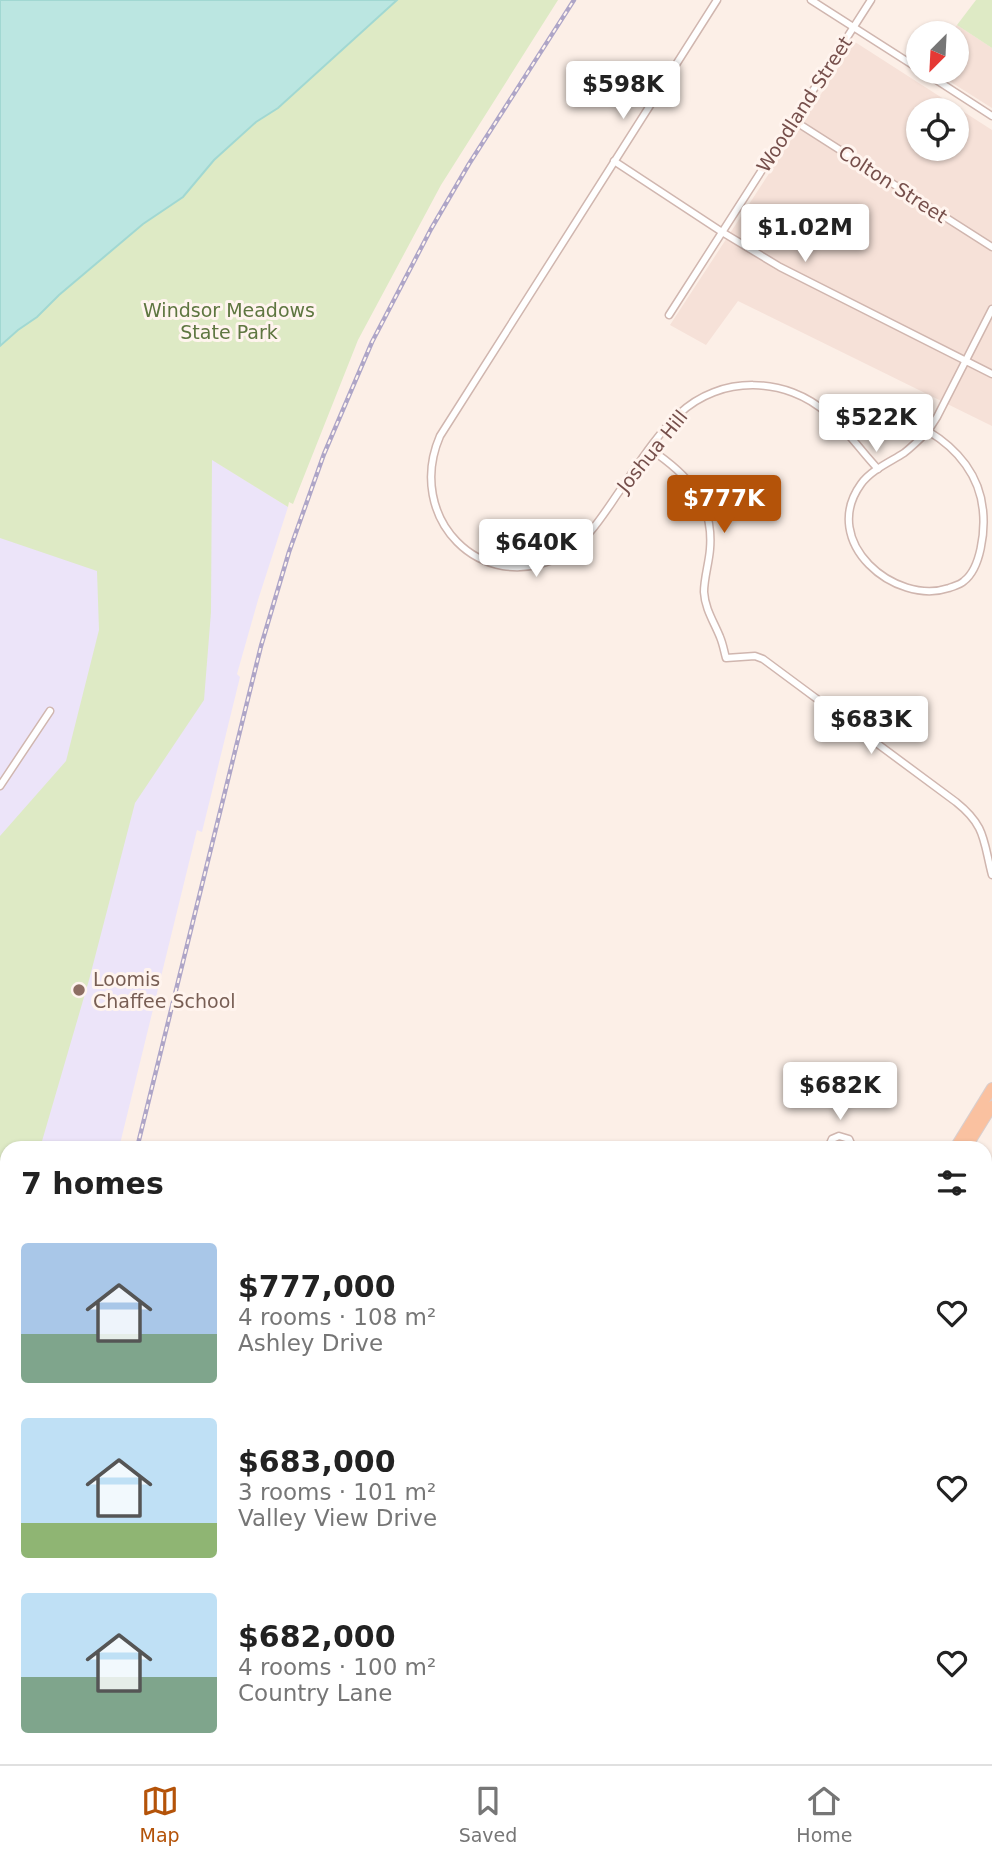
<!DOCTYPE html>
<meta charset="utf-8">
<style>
body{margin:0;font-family:"DejaVu Sans",sans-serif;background:#f6f6f6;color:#222;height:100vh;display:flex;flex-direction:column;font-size:26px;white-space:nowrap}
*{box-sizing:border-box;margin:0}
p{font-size:23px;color:#767676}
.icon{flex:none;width:38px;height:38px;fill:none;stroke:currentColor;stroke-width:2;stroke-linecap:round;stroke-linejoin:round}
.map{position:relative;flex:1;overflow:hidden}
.side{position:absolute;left:0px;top:1141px;width:992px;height:623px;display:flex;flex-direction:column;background:#fff;border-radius:21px 21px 0 0;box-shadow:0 2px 5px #0004}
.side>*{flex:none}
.needle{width:46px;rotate:204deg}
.tools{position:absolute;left:906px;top:21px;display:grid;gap:14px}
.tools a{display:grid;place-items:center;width:63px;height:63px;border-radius:50%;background:#fff;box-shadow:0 2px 5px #0004;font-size:35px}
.price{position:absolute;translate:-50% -60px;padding:0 16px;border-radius:7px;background:#fff;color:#222;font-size:23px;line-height:46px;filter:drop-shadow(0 2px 4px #0008)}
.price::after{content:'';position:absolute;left:50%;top:42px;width:21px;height:16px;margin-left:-10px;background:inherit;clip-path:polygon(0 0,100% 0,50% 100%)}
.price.active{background:#b45309;color:#fff}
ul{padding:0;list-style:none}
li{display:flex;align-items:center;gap:21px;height:175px;padding:0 21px}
li span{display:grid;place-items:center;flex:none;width:196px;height:140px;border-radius:7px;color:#555}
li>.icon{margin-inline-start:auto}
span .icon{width:84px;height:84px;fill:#fffc;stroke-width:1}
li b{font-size:30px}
h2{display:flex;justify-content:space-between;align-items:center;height:84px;padding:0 21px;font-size:30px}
.tab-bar{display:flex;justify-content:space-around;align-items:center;height:98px;border-top:2px solid #e0e0e0;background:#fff;font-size:19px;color:#767676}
.tab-bar a{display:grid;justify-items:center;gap:4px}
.tab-bar .active{color:#b45309}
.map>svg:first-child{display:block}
</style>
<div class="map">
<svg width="992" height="1764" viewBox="0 0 992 1764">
<rect width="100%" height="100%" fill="#fcefe7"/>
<g fill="#f6e1d8" fill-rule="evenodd">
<polygon points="957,25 992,48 992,108 935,72 957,72 957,33 951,33"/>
<path d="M855,42L992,130V426L738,301L706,345L670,325ZM919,110H957V149H919Z"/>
</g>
<polygon fill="#ece4f9" points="12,335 288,507 258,600 237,674 240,677 202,832 197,830 119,1148 7,1148 7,1533 0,1549 0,346"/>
<g fill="#deeac5">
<polygon points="397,0 558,0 441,185 358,340 293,504 289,502 288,507 212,460 211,612 204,700 135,803 89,980 40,1148 7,1148 7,1247 0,1264 0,836 66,761 99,630 97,571 0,538 0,346 18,330 37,317 59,295 143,224 183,197 214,160 256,122 278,108"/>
<polygon points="976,0 992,0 992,48 957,25"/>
<polygon points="0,1364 7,1366 7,1481 0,1478"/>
<polygon points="0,1480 7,1483 7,1516 0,1534"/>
</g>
<polygon fill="#bbe6e1" stroke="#a1d8d2" stroke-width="2" points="0,0 397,0 278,108 256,122 214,160 183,197 143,224 59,295 37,317 18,330 0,346"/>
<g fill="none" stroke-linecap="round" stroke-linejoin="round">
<defs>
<g id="minor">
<path d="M717,0L440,436C405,517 480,597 561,556C588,542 604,513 621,489C637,466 658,433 679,414C720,375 786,376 828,414C847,430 861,451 878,469"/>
<polyline points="811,0 919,69"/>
<polyline points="924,72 992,116"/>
<polyline points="793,120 992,247"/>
<polyline points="614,161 722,232 780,267 992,374"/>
<polyline points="669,315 871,0"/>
<path d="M928,431C958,449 980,476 983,511C985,531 981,568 964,581C960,585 954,586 949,588C895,606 819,542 861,484C871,470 890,462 904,453C913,446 920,439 928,431Z"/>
<polyline points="928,431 937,417 992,309"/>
<path d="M650,449C687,474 714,501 710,549C709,563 704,578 704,592C705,609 714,622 720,637C723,644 724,651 726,658L755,656L763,659L956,802C986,826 983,840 992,875"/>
<polyline points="0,786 50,711"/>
<polyline points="828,1148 832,1139 839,1136 849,1139 853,1148"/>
<polyline points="985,1336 992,1340"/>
<polyline points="985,1518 992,1523"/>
<polyline points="985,1656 992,1662"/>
<polyline points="985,1683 992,1674"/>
<polyline points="693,1757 694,1764"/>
<polyline points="814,1757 814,1764"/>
<polyline points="0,1763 1,1764"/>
<polyline points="33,1764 37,1757"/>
<polyline points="414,1764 416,1757"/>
<polyline points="613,1764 622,1757"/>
<polyline points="925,1764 930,1757"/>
</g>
<polyline id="secondary" points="911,1757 920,1764"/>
<g id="primary">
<polyline points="955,1148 992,1088"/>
<polyline points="966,1148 992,1106"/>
<polyline points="145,1764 150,1757"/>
<polyline points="157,1764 162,1757"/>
</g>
</defs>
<use href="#minor" stroke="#d0b6af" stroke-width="9"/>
<use href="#secondary" stroke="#d6b6af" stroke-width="11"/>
<use href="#primary" stroke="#d9cecd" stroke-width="12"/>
<use href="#minor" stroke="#fff" stroke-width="6"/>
<use href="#secondary" stroke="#fff" stroke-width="9"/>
<use href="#primary" stroke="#fac1a0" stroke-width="10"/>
<defs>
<g id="rail">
<polyline points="137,1148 261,646 289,552 324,454 372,342 431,229 469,164 574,0"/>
<polyline points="0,1569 7,1553"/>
</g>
</defs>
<use href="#rail" stroke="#aea5c7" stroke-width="4.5"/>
<use href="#rail" stroke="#fff4ee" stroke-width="2" stroke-dasharray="5" stroke-linecap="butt"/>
</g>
<circle fill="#8d6e63" stroke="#fff4ee" stroke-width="2.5" cx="79" cy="990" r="7"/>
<g text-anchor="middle" stroke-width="6" stroke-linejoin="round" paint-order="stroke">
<g font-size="19" fill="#764f4b" stroke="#fff4ee">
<text transform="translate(804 104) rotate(-57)" y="7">Woodland Street</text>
<text transform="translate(893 184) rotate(33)" y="7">Colton Street</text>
<text transform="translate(652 451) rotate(-51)" y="7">Joshua Hill</text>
</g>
<g font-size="19" fill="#5e7640" stroke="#fff4ee">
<text x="229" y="317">Windsor Meadows<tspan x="229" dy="22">State Park</tspan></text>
</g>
<g font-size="19" fill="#785e54" stroke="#fff4ee" text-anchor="start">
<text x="93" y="986">Loomis<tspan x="93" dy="22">Chaffee School</tspan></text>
</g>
</g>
</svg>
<div class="tools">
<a><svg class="needle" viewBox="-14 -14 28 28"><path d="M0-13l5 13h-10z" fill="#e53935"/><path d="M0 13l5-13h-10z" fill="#767676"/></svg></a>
<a><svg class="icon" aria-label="locate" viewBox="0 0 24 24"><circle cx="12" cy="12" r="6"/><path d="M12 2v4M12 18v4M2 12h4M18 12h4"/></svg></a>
</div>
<b class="price" style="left:623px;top:121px">$598K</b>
<b class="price" style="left:805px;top:264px">$1.02M</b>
<b class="price" style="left:876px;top:454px">$522K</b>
<b class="price active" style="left:724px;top:535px">$777K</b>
<b class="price" style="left:536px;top:579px">$640K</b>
<b class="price" style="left:871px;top:756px">$683K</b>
<b class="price" style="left:840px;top:1122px">$682K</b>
<section class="side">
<h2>7 homes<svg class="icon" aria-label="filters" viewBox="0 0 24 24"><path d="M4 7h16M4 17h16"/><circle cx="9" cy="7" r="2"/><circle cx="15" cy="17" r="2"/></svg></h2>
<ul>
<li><span style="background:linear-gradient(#a9c7e8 65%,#7fa58c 0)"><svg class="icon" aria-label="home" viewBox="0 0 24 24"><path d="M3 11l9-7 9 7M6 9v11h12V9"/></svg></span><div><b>$777,000</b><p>4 rooms · 108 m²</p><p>Ashley Drive</p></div><svg class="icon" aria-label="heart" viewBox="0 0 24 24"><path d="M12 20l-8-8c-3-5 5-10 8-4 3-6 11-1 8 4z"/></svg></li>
<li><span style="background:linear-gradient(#bfe0f5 75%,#8fb573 0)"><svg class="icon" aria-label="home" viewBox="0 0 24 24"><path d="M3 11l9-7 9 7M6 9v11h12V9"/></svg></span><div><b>$683,000</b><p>3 rooms · 101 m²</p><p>Valley View Drive</p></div><svg class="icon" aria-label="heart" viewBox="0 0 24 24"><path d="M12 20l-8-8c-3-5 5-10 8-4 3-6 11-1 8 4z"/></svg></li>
<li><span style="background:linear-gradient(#bfe0f5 60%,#7fa58c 0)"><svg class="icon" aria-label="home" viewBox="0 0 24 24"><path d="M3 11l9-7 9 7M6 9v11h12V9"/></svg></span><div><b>$682,000</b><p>4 rooms · 100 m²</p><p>Country Lane</p></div><svg class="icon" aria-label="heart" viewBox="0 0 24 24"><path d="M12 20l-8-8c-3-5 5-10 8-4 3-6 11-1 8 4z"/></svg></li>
</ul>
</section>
</div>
<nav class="tab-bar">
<a class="active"><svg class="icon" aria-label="map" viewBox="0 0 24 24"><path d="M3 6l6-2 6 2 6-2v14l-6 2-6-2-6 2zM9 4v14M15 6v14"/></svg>Map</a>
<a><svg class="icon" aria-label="saved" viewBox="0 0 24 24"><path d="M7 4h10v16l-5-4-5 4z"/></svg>Saved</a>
<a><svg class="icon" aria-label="home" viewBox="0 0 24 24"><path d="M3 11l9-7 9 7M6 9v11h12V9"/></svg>Home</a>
</nav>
